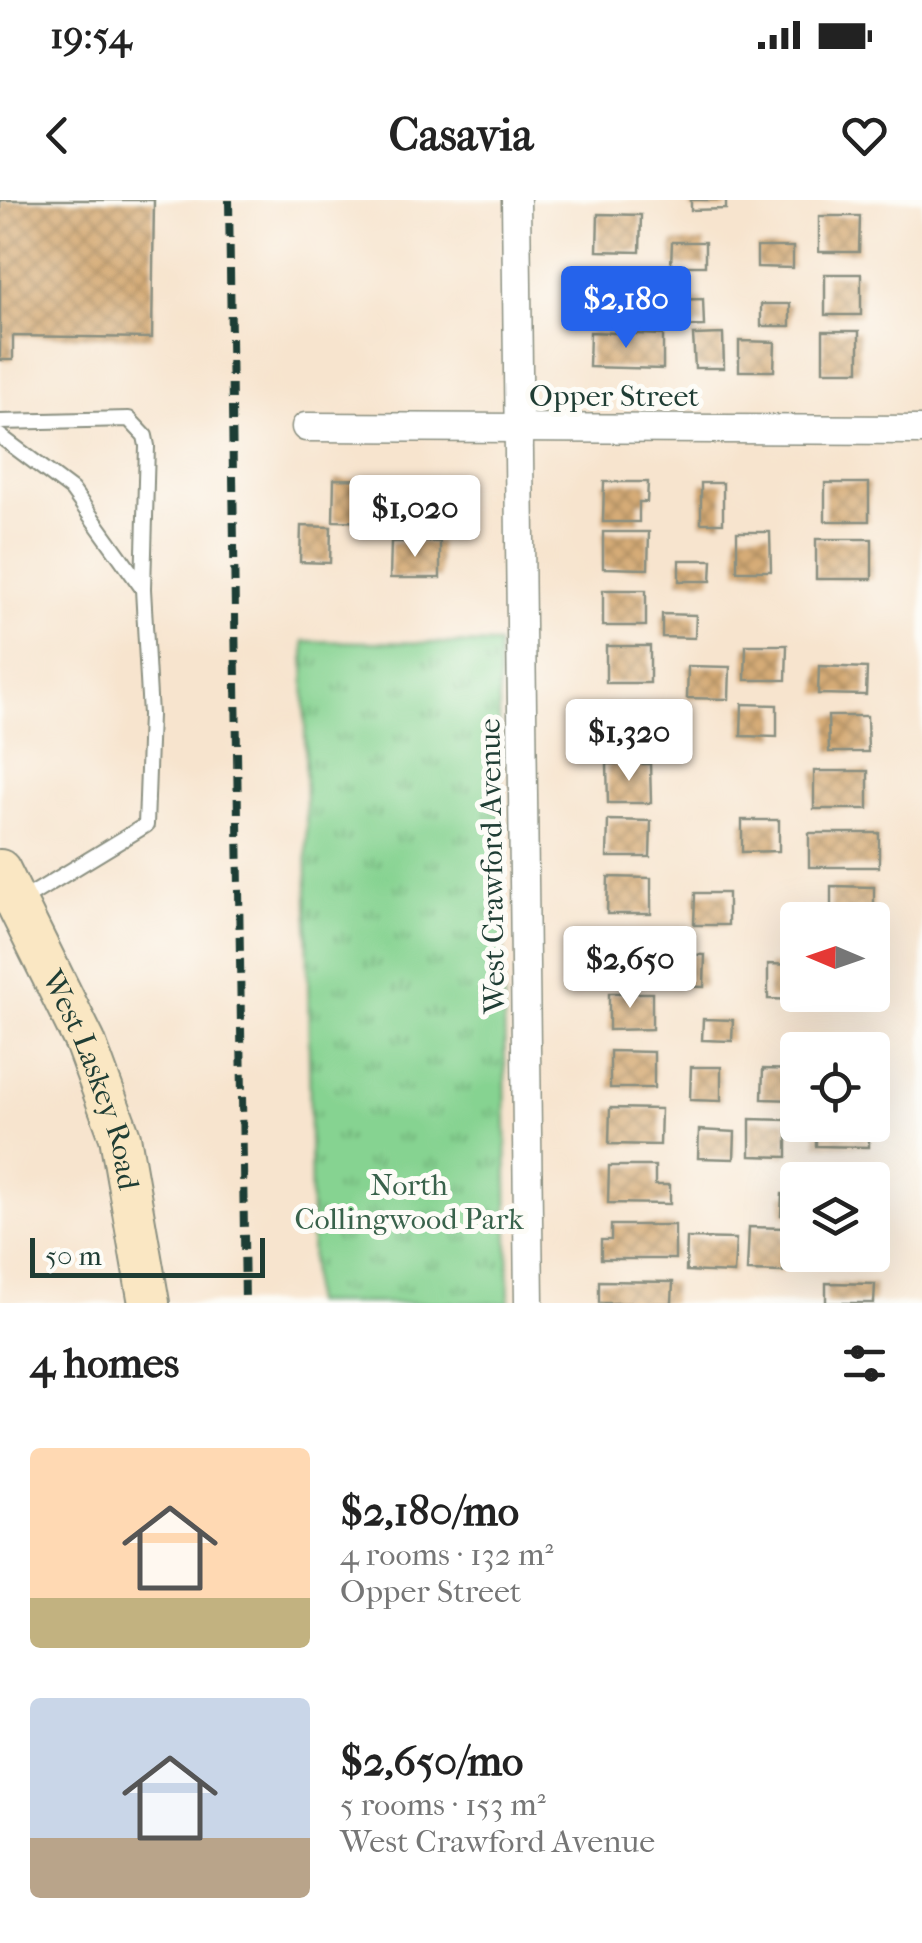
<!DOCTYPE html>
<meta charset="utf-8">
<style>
body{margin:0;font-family:"IM FELL French Canon",serif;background:#f6f6f6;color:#222;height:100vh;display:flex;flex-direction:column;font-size:38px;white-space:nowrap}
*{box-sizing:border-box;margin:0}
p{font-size:32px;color:#767676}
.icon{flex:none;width:55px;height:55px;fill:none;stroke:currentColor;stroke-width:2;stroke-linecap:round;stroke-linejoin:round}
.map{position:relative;height:1103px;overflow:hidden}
.side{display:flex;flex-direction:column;background:#fff;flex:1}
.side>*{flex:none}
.needle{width:65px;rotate:272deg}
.controls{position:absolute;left:780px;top:702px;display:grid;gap:20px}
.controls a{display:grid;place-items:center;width:110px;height:110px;border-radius:10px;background:#fff;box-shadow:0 10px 40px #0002;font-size:50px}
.scale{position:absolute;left:30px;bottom:25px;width:235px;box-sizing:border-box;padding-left:10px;border:5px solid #1f3d34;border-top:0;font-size:28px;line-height:35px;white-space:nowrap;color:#1f3d34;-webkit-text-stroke:8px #fdfcf7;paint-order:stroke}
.price{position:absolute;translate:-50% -85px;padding:0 22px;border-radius:10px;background:#fff;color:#222;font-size:32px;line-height:65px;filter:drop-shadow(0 2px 5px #0008)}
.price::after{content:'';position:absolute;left:50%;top:60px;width:30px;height:22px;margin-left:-15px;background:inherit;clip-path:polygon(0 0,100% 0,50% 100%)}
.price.selected{background:#2563eb;color:#fff}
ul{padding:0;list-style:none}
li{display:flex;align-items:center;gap:30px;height:250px;padding:0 30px}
li span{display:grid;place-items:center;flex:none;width:280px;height:200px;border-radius:10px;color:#555}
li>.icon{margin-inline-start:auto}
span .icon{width:120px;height:120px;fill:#fffc;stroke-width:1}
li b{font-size:42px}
h2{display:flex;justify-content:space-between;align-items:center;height:120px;padding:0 30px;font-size:42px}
.status{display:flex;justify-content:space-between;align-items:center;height:70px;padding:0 50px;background:#fff;direction:ltr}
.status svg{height:28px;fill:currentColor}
header{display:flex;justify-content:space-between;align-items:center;height:130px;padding:0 30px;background:#fff;font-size:45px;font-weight:700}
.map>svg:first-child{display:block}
</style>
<div class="status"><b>19:54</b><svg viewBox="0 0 49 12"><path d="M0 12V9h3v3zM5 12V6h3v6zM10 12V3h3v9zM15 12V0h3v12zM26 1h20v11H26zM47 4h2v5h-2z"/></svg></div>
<header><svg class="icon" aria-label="back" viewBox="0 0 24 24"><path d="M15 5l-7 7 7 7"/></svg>Casavia<svg class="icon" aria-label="heart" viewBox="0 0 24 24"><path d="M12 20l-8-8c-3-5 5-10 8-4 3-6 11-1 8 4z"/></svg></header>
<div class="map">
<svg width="922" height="1103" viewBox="0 0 922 1103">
<defs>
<pattern id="park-tufts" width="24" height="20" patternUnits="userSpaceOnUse" patternTransform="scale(2.5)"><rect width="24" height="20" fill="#86d391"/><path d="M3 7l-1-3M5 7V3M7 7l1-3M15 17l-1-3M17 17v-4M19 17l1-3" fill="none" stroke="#6dac77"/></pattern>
<pattern id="building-cross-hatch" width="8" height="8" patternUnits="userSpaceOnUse" patternTransform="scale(2.5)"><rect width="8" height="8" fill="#d6ac77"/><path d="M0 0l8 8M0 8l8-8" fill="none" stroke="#ad8d62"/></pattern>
</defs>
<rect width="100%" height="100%" fill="#fdfcf7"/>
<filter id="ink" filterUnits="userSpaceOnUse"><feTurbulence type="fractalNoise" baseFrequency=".01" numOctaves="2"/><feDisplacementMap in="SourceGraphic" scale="20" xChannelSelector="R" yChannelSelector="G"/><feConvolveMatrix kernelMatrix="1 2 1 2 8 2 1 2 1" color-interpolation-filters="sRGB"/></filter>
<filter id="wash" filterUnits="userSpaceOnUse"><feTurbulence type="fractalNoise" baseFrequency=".0048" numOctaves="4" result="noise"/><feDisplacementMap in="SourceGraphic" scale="40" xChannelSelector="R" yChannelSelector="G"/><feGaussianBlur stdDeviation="2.25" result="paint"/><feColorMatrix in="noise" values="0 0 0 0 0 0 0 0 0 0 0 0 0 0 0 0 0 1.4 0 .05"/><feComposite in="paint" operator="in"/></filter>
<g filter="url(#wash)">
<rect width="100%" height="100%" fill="#f7e4ce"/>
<polygon fill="url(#park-tufts)" stroke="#528862" stroke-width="2.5" points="304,441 498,444 509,1103 312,1103"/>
<g id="blocks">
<g fill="url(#building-cross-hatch)">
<polygon points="0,0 154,0 152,138 13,136 13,160 0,160"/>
<polygon points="691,0 726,0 726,9 691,10"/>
<polygon points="598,14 641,15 640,52 597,51"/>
<polygon points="819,16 860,16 859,52 819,52"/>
<polygon points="672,42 705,42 705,66 671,66"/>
<polygon points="757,47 793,47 793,68 757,67"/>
<polygon points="599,73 636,73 635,114 599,114"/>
<rect x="825" y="74" width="36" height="41"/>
<polygon points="703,99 704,126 670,127 669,100"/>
<rect x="761" y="104" width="29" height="22"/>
<rect x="823" y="131" width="36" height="40"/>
<polygon points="590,132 663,135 663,169 589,167"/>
<polygon points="723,134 724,168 695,168 693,135"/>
<polygon points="739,141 775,142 774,171 739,171"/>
<polygon points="334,279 440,281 439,323 333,321"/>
<polygon points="604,282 648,282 647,302 639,302 639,322 603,322"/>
<rect x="701" y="283" width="22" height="40"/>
<rect x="825" y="283" width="44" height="38"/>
<polygon points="301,326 331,327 330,363 300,362"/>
<polygon points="603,332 649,332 648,369 603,368"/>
<polygon points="737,332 770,332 771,371 737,371"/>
<rect x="816" y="339" width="56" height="40"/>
<polygon points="391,342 440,342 440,378 390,378"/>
<polygon points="679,360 712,360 711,381 679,381"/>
<rect x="603" y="390" width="43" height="36"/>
<polygon points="662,414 696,415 695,438 662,437"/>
<polygon points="746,445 787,445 786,480 745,480"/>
<rect x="606" y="446" width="44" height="37"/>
<polygon points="688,466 730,467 729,499 687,498"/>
<polygon points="819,466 867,468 866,495 818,494"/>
<polygon points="742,504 777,505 777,537 741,536"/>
<polygon points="606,505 650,505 650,542 606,541"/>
<polygon points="828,516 867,516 868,552 829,552"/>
<polygon points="607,564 650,564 651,603 608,603"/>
<rect x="814" y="571" width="54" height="38"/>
<polygon points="608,620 651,621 650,657 607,657"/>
<polygon points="742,620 779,620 779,651 742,652"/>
<rect x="809" y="633" width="70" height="34"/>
<polygon points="608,677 651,678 651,714 607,714"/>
<polygon points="831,686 874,687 874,720 831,720"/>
<polygon points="695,693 728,693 728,725 694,725"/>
<rect x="609" y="736" width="43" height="37"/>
<polygon points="672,754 705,755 704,787 670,786"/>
<polygon points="768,764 798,765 799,800 768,799"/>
<polygon points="609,793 652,793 652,829 609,830"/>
<polygon points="703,819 733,820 732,841 702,840"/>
<polygon points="610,851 654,852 654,888 610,888"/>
<polygon points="691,867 721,867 721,901 690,900"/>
<polygon points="763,869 798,870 797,900 762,899"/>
<polygon points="610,908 661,909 660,945 609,944"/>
<polygon points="750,919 787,920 787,957 750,956"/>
<polygon points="816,925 869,925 869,947 816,946"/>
<polygon points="699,930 735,932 734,959 698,958"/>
<polygon points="609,966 655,966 655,985 670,985 670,1004 608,1003"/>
<polygon points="870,968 871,980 829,980 828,969"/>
<polygon points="782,994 798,994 798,1016 781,1015"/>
<polygon points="611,1025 675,1025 675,1059 601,1059 601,1040 611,1040"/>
<polygon points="749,1027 784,1028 783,1072 747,1071"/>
<polygon points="687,1038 736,1039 734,1073 686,1071"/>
<polygon points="820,1055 867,1055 867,1063 820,1062"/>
<polygon points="599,1081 673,1082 672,1103 599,1103"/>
<polygon points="826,1083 875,1084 874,1103 826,1103"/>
</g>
</g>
</g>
<g filter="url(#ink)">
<use href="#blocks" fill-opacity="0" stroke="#8b9081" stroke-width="2.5"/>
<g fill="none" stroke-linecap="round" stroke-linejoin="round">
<defs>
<g id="service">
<polyline points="0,222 129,219 145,236 147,246 143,388"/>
<polyline points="0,236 72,290 143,389 150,515 146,625 21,701"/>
</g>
<g id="minor">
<polyline points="516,0 529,1103"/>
<polyline points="306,227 922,230"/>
</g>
<g id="secondary">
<path id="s1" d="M0,670L85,842L120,937L149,1103"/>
</g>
</defs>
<use href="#service" stroke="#8b9081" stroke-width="18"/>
<use href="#minor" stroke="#8b9081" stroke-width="31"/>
<use href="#secondary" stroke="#8b9081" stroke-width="44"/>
<use href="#service" stroke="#fff" stroke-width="14"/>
<use href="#minor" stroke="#fff" stroke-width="28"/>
<use href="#secondary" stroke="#fae7c3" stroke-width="40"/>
<polyline stroke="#1f3d34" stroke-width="8" stroke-dasharray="15 8" stroke-linecap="butt" points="229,0 245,1103"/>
</g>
</g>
<g text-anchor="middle" stroke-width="10" stroke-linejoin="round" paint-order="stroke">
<g font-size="30" fill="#1f3d34" stroke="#fdfcf7">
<text x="614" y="206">Opper Street</text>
<text transform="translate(492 666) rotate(-91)" y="10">West Crawford Avenue</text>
<text dy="10" stroke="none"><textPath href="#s1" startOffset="230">West Laskey Road</textPath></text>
</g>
<g font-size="30" fill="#39624b" stroke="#fdfcf7">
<text x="409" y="995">North<tspan x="409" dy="34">Collingwood Park</tspan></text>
</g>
</g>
</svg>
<div class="controls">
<a><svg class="needle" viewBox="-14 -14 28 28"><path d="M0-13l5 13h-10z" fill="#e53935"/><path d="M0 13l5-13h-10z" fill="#767676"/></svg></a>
<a><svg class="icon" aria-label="locate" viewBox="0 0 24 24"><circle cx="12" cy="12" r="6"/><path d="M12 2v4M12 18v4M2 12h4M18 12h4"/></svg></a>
<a><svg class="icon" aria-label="layers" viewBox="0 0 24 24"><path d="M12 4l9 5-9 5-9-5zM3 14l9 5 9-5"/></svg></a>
</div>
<div class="scale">50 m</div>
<b class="price selected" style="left:626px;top:151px">$2,180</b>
<b class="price" style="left:415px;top:360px">$1,020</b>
<b class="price" style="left:629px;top:584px">$1,320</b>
<b class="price" style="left:630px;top:811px">$2,650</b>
</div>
<section class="side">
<h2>4 homes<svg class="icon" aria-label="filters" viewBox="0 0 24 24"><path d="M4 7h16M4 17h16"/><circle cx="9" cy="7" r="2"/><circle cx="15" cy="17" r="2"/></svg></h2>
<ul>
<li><span style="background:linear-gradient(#ffd9b3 75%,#c2b280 0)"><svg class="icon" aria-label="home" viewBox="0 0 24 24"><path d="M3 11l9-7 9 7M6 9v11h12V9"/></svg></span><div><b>$2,180/mo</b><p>4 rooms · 132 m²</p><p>Opper Street</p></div></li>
<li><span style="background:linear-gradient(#c9d6e8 70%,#b9a48a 0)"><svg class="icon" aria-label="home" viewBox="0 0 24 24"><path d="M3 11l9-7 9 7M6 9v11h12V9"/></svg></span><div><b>$2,650/mo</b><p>5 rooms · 153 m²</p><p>West Crawford Avenue</p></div></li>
</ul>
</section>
